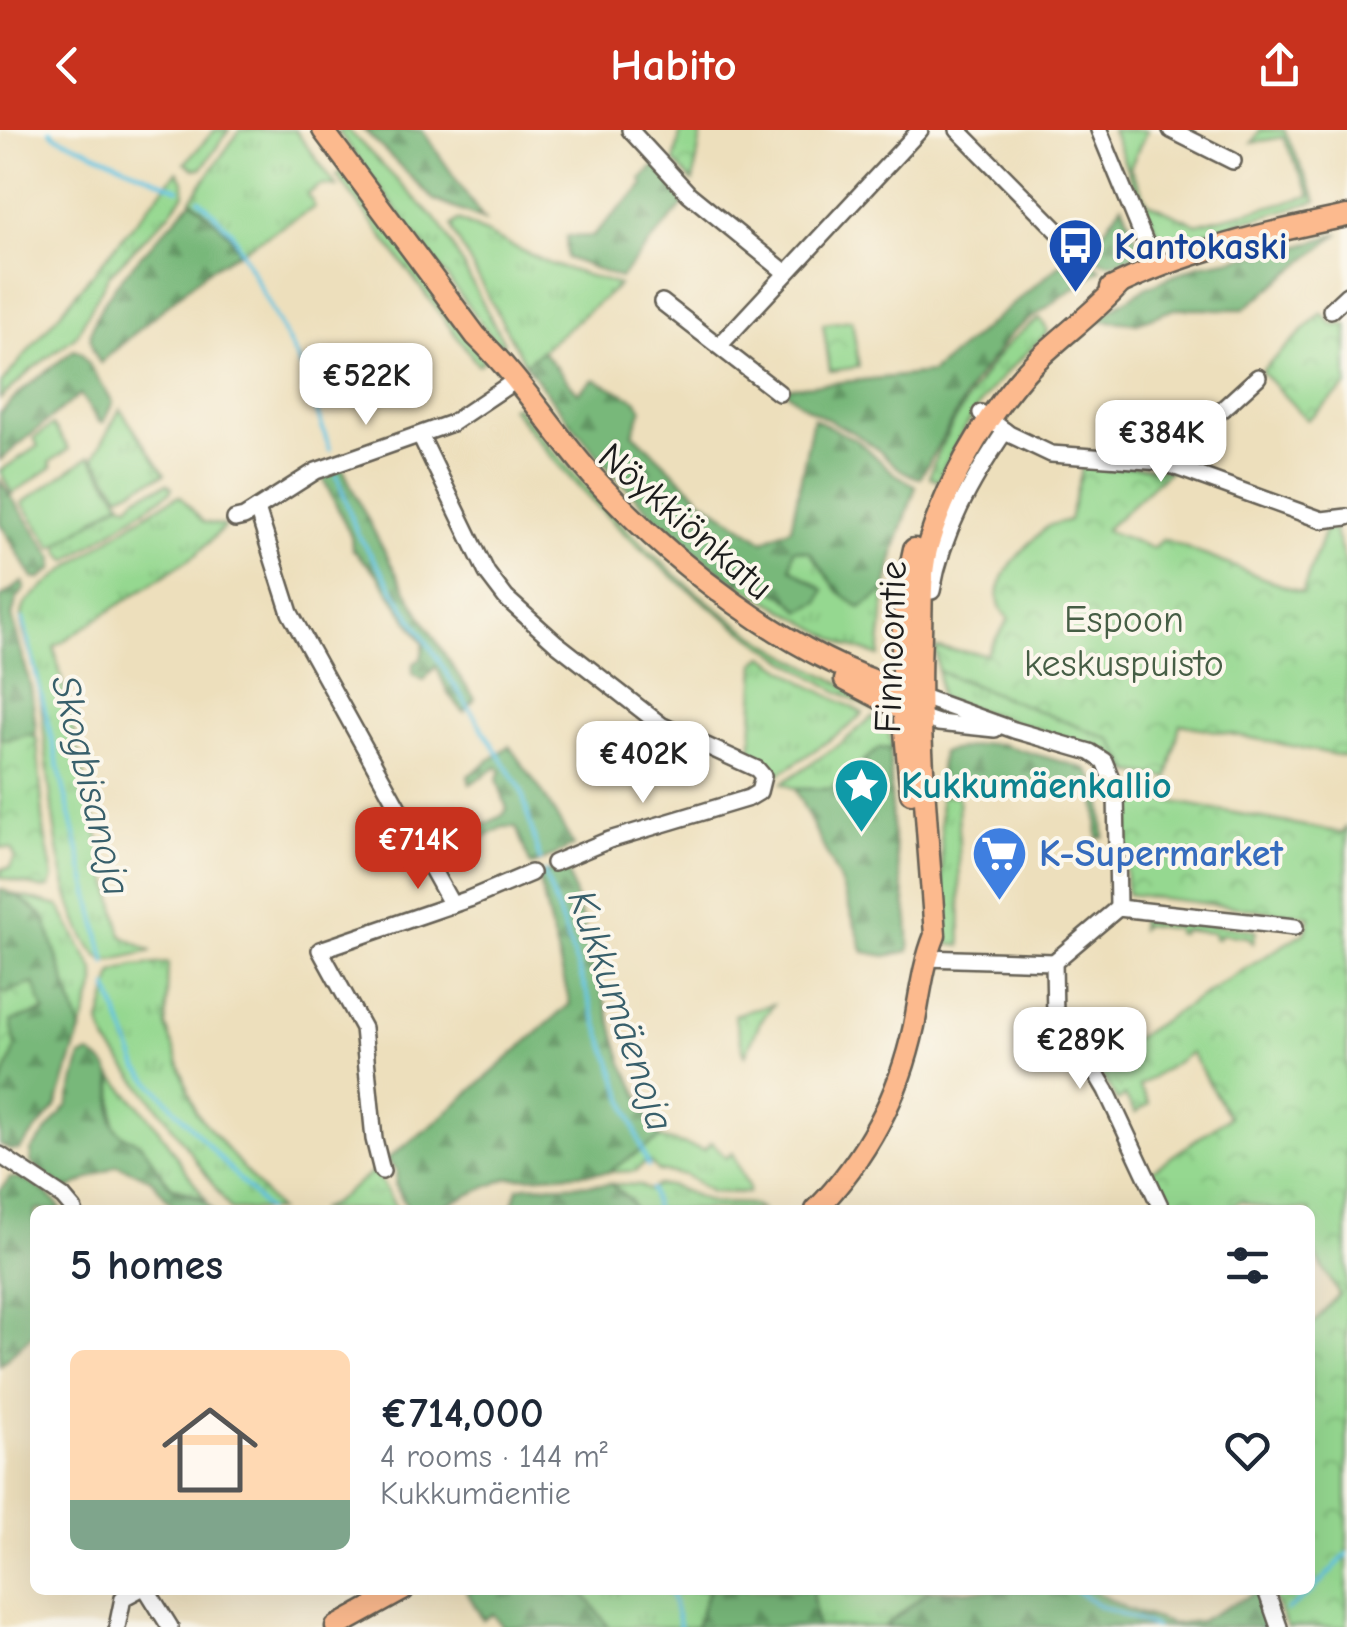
<!DOCTYPE html>
<meta charset="utf-8">
<style>
body{margin:0;font-family:"Comic Neue",sans-serif;background:#f6f6f7;color:#1f2937;height:100vh;display:flex;flex-direction:column;font-size:38px;white-space:nowrap}
*{box-sizing:border-box;margin:0}
p{font-size:32px;color:#747a83}
.icon{flex:none;width:55px;height:55px;fill:none;stroke:currentColor;stroke-width:2;stroke-linecap:round;stroke-linejoin:round}
.map{position:relative;flex:1;overflow:hidden}
.sheet{position:absolute;left:30px;top:1075px;width:1285px;height:390px;display:flex;flex-direction:column;background:#fff;border-radius:15px;box-shadow:0 10px 40px #0002}
.sheet>*{flex:none}
.price{position:absolute;translate:-50% -85px;padding:0 22px;border-radius:20px;background:#fff;color:#222;font-size:32px;line-height:65px;filter:drop-shadow(0 2px 5px #0008)}
.price::after{content:'';position:absolute;left:50%;top:60px;width:30px;height:22px;margin-left:-15px;background:inherit;clip-path:polygon(0 0,100% 0,50% 100%)}
.price.active{background:#c8321e;color:#fff}
ul{padding:0;list-style:none}
li{display:flex;align-items:center;gap:30px;height:250px;padding:0 40px}
li+li{border-top:2px solid #e0e1e3}
li span{display:grid;place-items:center;flex:none;width:280px;height:200px;border-radius:15px;color:#555}
li>.icon{margin-inline-start:auto}
span .icon{width:120px;height:120px;fill:#fffc;stroke-width:1}
li b{font-size:42px}
h2{display:flex;justify-content:space-between;align-items:center;height:120px;padding:0 40px;font-size:42px}
header{display:flex;justify-content:space-between;align-items:center;height:130px;padding:0 40px;background:#c8321e;color:#fff;font-size:45px;font-weight:600}
.map>svg:first-child{display:block}
</style>
<header><svg class="icon" aria-label="back" viewBox="0 0 24 24"><path d="M15 5l-7 7 7 7"/></svg>Habito<svg class="icon" aria-label="share" viewBox="0 0 24 24"><path d="M12 15V3M7 8l5-5 5 5M5 13v7h14v-7"/></svg></header>
<div class="map">
<svg width="1347" height="1497" viewBox="0 0 1347 1497">
<defs>
<pattern id="grass-tufts" width="24" height="20" patternUnits="userSpaceOnUse" patternTransform="scale(2.5)"><rect width="24" height="20" fill="#95d890"/><path d="M3 7l-1-3M5 7V3M7 7l1-3M15 17l-1-3M17 17v-4M19 17l1-3" fill="none" stroke="#80b97c"/></pattern>
<pattern id="forest-firs" width="22" height="20" patternUnits="userSpaceOnUse" patternTransform="scale(2.5)"><rect width="22" height="20" fill="#78b87a"/><path d="M5 1l3.5 6h-7zM16 11l3.5 6h-7z" fill="#629563"/></pattern>
<pattern id="park-crowns" width="20" height="18" patternUnits="userSpaceOnUse" patternTransform="scale(2.5)"><rect width="20" height="18" fill="#95d890"/><path d="M2 6a3 3 0 1 1 6 0M12 15a3 3 0 1 1 6 0" fill="none" stroke="#80b97c"/></pattern>
</defs>
<rect width="100%" height="100%" fill="#fbf7ec"/>
<filter id="ink" filterUnits="userSpaceOnUse"><feTurbulence type="fractalNoise" baseFrequency=".01" numOctaves="2"/><feDisplacementMap in="SourceGraphic" scale="20" xChannelSelector="R" yChannelSelector="G"/><feConvolveMatrix kernelMatrix="1 2 1 2 8 2 1 2 1" color-interpolation-filters="sRGB"/></filter>
<filter id="wash" filterUnits="userSpaceOnUse"><feTurbulence type="fractalNoise" baseFrequency=".0048" numOctaves="4" result="noise"/><feDisplacementMap in="SourceGraphic" scale="40" xChannelSelector="R" yChannelSelector="G"/><feGaussianBlur stdDeviation="2.25" result="paint"/><feColorMatrix in="noise" values="0 0 0 0 0 0 0 0 0 0 0 0 0 0 0 0 0 1.4 0 .05"/><feComposite in="paint" operator="in"/></filter>
<g filter="url(#wash)">
<rect width="100%" height="100%" fill="#eddfbc"/>
<g fill="url(#grass-tufts)" stroke="#587a56" stroke-width="2.5">
<polygon points="215,0 229,0 202,38 194,39 185,33"/>
<polygon points="240,0 295,0 337,57 321,55 308,64 315,77 239,122 229,104 191,69"/>
<polygon points="337,0 348,0 441,95 504,213 499,217"/>
<polygon points="1112,0 1147,0 1130,38 1148,73 1196,94 1311,66 1283,7 1252,13 1260,0 1284,0 1317,71 1167,113 1162,109 1132,52"/>
<polygon points="177,42 184,52 184,64 169,84 109,145 76,206 31,240 0,269 0,255"/>
<polygon points="341,42 361,60 484,231 478,235 337,45"/>
<polygon points="458,90 550,134 619,155 525,234 454,103 452,95"/>
<path d="M1040,188L1048,201C1034,218 1017,231 1002,247C975,275 955,315 938,351L930,347C934,318 987,235 1009,213C1018,203 1030,196 1040,188Z"/>
<path d="M516,276C577,352 647,427 726,485C773,520 826,546 877,572L876,582C734,509 608,405 511,277Z"/>
<polygon points="120,279 165,344 120,365 94,328"/>
<polygon points="167,354 172,358 170,362 67,431 60,422 59,414 119,373 129,375 137,366"/>
<path d="M180,366L203,392L225,396L197,424L54,517L122,806L151,821L105,832C51,794 48,613 38,548C35,527 14,496 25,475C34,459 161,370 180,366Z"/>
<polygon points="793,418 810,422 839,462 860,478 886,460 879,526 846,515 742,456 738,450 747,446 787,467 801,481 818,472 824,460 791,438"/>
<polygon points="764,526 808,555 863,583 850,596 778,645 751,630 756,532"/>
<polygon points="938,541 1112,610 1131,642 1122,640 1116,629 1105,620 940,568"/>
<path d="M872,587C887,595 891,602 892,619H879L830,659H795L782,653L842,613Z"/>
<polygon points="958,665 961,816 948,814 944,808 940,666"/>
<polygon points="16,765 59,776 95,842 95,855 81,901 44,787"/>
<polygon points="1141,787 1256,800 1253,813 1248,807 1219,804 1218,809 1214,808 1214,803 1182,800 1181,804 1176,803 1176,799 1144,795 1140,799"/>
<polygon points="168,833 166,896 196,982 278,1080 231,1080 164,985 107,913 100,893 113,843 134,836"/>
<polygon points="113,947 152,990 206,1070 171,1056 141,1015 119,1003 114,995"/>
<polygon points="660,1008 704,1020 712,1012 726,1028 732,1023 749,1059 748,1063 711,1062 685,1045 658,1041 650,1032 645,1032 636,1041 608,1042"/>
<polygon points="375,1040 397,1080 318,1080 333,1073"/>
<polygon points="611,1054 639,1055 648,1060 658,1055 672,1056 712,1073 750,1074 763,1080 635,1080 630,1070"/>
<polygon points="581,1460 708,1460 696,1497 609,1497"/>
<polygon points="812,1460 930,1460 884,1497 817,1497"/>
</g>
<g fill="url(#forest-firs)" stroke="#4a6a4b" stroke-width="2.5">
<polygon points="364,0 422,0 484,90 434,70"/>
<polygon points="662,36 688,69 620,148 567,128 566,107 592,106 644,55 641,50 653,37"/>
<path d="M192,70L229,104L239,122L207,141L100,233C95,224 89,214 91,203C100,159 163,106 192,70Z"/>
<path d="M1122,74L1141,120C1115,139 1106,137 1082,118L1104,100Z"/>
<polygon points="1340,103 1244,179 1174,179 1137,193 1094,190 1147,157 1199,135 1295,118"/>
<path d="M1077,120L1101,139L1012,202L974,252L920,348C898,344 887,325 869,313C842,293 806,284 783,258L931,243Z"/>
<polygon points="74,220 81,223 113,272 103,293 99,292 80,264 0,330 0,283 24,259"/>
<path d="M542,221L578,263L594,249L636,270L642,279L633,303L702,369L763,411L791,398L813,288L859,312L894,343L916,356L895,418L886,460L861,478L839,462L810,422L794,419L791,438L824,460L819,472L801,481L787,467L747,446L738,450L742,456C653,400 588,316 525,234Z"/>
<path d="M342,337C380,417 423,497 475,569L464,582L449,565L436,536L424,550L413,545V534L421,529L424,514L378,445L352,419L351,406L322,346Z"/>
<polygon points="0,351 54,428 53,439 39,449 33,448 0,393"/>
<polygon points="23,452 25,458 17,469 12,486 31,559 36,599 35,606 7,610 0,608 0,468"/>
<polygon points="984,614 1000,614 1087,639 1101,659 1104,707 1098,708 1096,659 943,658 940,641 942,622"/>
<polygon points="509,616 542,662 574,716 531,736 516,697 503,697 482,709 475,707 478,698 503,685 507,679 497,649 501,641 497,637 470,654 468,646"/>
<path d="M879,618L890,619C891,648 890,677 893,705C898,745 911,781 909,821L886,826L864,822L840,751L795,659H830Z"/>
<polygon points="566,735 623,933 660,1008 608,1042 508,1048 433,1080 409,1080 395,1056 397,1041 386,1030 435,993 570,874 538,746"/>
<polygon points="0,759 16,765 44,787 81,901 56,977 19,1020 9,1020 0,1014 0,957 16,917 11,891 44,882 0,861"/>
<path d="M90,924C131,944 100,981 118,1001C125,1009 137,1010 144,1018C154,1029 160,1048 172,1057C187,1067 202,1064 212,1080H176L150,1048L117,1035L66,1060L31,1033V1021L68,975L81,927Z"/>
<path d="M10,1048C30,1048 50,1064 62,1080H35V1202L0,1235V1061Z"/>
<polygon points="611,1054 630,1070 635,1080 515,1080 513,1075 518,1058 526,1056"/>
<polygon points="466,1460 581,1460 609,1497 503,1497 493,1484 483,1490"/>
<polygon points="708,1460 812,1460 817,1497 696,1497"/>
<polygon points="930,1460 1092,1460 1127,1479 1172,1494 1200,1491 1260,1460 1274,1497 884,1497"/>
</g>
<g fill="url(#park-crowns)" stroke="#587a56" stroke-width="2.5">
<polygon points="681,0 702,0 693,52 674,32"/>
<polygon points="1322,183 1333,195 1347,195 1347,256 1307,290 1261,241"/>
<polygon points="852,190 859,237 830,241 823,194"/>
<path d="M1084,332L1170,340L1105,400L1152,418L1163,409L1302,463L1325,400L1334,399L1347,438V627L1180,594L1168,648L1131,642L1112,610L938,541L935,518L986,524L1009,489C977,459 1025,417 1047,397C1051,394 1062,392 1069,390Z"/>
<polygon points="30,604 37,609 44,700 53,747 50,757 44,759 0,747 2,739 10,738 15,727 12,719 0,717 0,608 8,610"/>
<polygon points="1130,661 1164,667 1164,670 1343,703 1347,695 1347,1497 1287,1497 1270,1460 1310,1460 1310,1197 1339,1164 1310,1116 1310,1080 1272,1080 1240,1071 1226,1080 1167,1080 1148,1043 1229,987 1191,923 1139,956 1149,974 1135,983 1125,966 1117,971 1095,933 1306,801 1310,786 1127,764 1123,668 1124,662"/>
<polygon points="34,853 44,881 11,891 16,917 0,957 0,861 3,863"/>
<polygon points="774,874 760,892 745,926 734,885"/>
</g>
<g fill="#95d890" stroke="#587a56" stroke-width="2.5">
<polygon points="53,295 69,319 50,332 52,337 12,364 0,341 38,316 34,308"/>
<polygon points="90,326 121,371 53,418 22,373"/>
</g>
<g fill="none" stroke-linecap="round" stroke-linejoin="round">
<g stroke="#63c4e2" stroke-width="4">
<polyline points="50,0 56,6 178,59"/>
<polyline points="199,69 231,101 302,238"/>
<polyline points="305,245 330,320"/>
<polyline points="337,346 357,403 521,659 540,731"/>
<polyline points="23,489 106,833"/>
<polyline points="544,742 648,1036"/>
<polyline points="108,857 138,938 267,1080"/>
<polyline points="651,1059 655,1080"/>
<polyline points="670,1460 680,1497"/>
<polyline points="1075,1460 1100,1476 1155,1497"/>
<polyline points="1287,1480 1311,1462 1347,1424"/>
<polyline points="1264,1497 1265,1496"/>
</g>
</g>
</g>
<g filter="url(#ink)">
<g fill="none" stroke-linecap="round" stroke-linejoin="round">
<defs>
<g id="minor">
<polyline points="630,0 689,64 785,142"/>
<polyline points="958,0 1060,103"/>
<polyline points="1099,0 1155,136"/>
<polyline points="1171,0 1233,31"/>
<polyline points="662,172 779,263"/>
<polyline points="1331,180 1347,165"/>
<polyline points="719,216 920,0"/>
<polyline points="981,283 1009,304 1051,324 1162,332 1322,390 1347,387"/>
<polyline points="420,305 487,443 506,468 556,513 661,595 757,639 763,646 759,662 749,668 609,710 554,733"/>
<polyline points="1177,336 1190,309 1258,247"/>
<polyline points="257,379 290,483 452,775"/>
<polyline points="235,389 244,387 316,341 452,293 516,250"/>
<path d="M932,461C942,402 972,350 1005,301"/>
<polyline points="914,564 1014,600 1090,622 1104,631 1116,661 1118,778"/>
<polyline points="915,585 938,593 995,599"/>
<polyline points="925,828 1054,832 1118,778 1295,797"/>
<polyline points="1054,832 1055,887 1079,915 1106,960 1162,1080"/>
<polyline points="0,1025 63,1067 74,1080"/>
<polyline points="382,1041 374,1009 363,898 320,820 469,769 531,743"/>
<polyline points="147,1460 170,1497"/>
<polyline points="1266,1460 1279,1497"/>
<polyline points="117,1497 123,1468 138,1460"/>
</g>
<g id="major">
<path d="M323,0L476,206C521,249 553,302 594,348C673,434 789,526 902,560"/>
<path d="M1111,158C1185,121 1266,103 1347,86"/>
<polyline points="845,550 902,580"/>
<path d="M911,663C902,582 895,499 914,419"/>
<path d="M816,1080C866,1028 899,967 914,896C920,865 923,835 935,805C928,704 917,604 921,503C922,473 920,441 929,412C946,356 979,298 1016,253C1047,215 1088,190 1120,154"/>
<polyline points="336,1497 403,1460"/>
</g>
</defs>
<use href="#minor" stroke="#656054" stroke-width="20"/>
<use href="#major" stroke="#656054" stroke-width="25"/>
<use href="#minor" stroke="#fff" stroke-width="15"/>
<use href="#major" stroke="#fcba8e" stroke-width="20"/>
</g>
</g>
<defs>
<symbol id="bus-pin" viewBox="-11 -11 22 30"><path d="M0 17L-7.5 6A9.5 9.5 0 1 1 7.5 6Z" fill="#1a4fb4" stroke="#fbf7ec"/><path d="M-5-6H5V4H4V6H2V4H-2V6H-4V4H-5ZM-3.5-4V0h7V-4ZM-3.5 1.2v1.5H-2V1.2ZM2 1.2v1.5H3.5V1.2Z" fill="#fff"/></symbol>
<symbol id="sight-pin" viewBox="-11 -11 22 30"><path d="M0 17L-7.5 6A9.5 9.5 0 1 1 7.5 6Z" fill="#0f9aa8" stroke="#fbf7ec"/><path d="M0-6L1.8-2.2L6-1.7L2.9 1.2L3.7 5.4L0 3.3L-3.7 5.4L-2.9 1.2L-6-1.7L-1.8-2.2Z" fill="#fff"/></symbol>
<symbol id="supermarket-pin" viewBox="-11 -11 22 30"><path d="M0 17L-7.5 6A9.5 9.5 0 1 1 7.5 6Z" fill="#3f7fe0" stroke="#fbf7ec"/><path d="M-6-5.5h2.5l.6 2H6L4.5 2H-2.5L-4.4-4H-6ZM-1.5 3.2a1.3 1.3 0 1 0 .1 0ZM3 3.2a1.3 1.3 0 1 0 .1 0Z" fill="#fff"/></symbol>
</defs>
<g fill-rule="evenodd">
<use href="#bus-pin" x="1044" y="84" width="63" height="86"/>
<use href="#sight-pin" x="830" y="624" width="63" height="86"/>
<use href="#supermarket-pin" x="968" y="692" width="63" height="86"/>
</g>
<g text-anchor="middle" stroke-width="8" stroke-linejoin="round" paint-order="stroke">
<g font-size="38" font-weight="bold" fill="#164399" stroke="#fbf7ec" text-anchor="start">
<text x="1114" y="129">Kantokaski</text>
</g>
<g font-size="38" fill="#1c1c1c" stroke="#fbf7ec">
<text transform="translate(686 391) rotate(41)" y="13">Nöykkiönkatu</text>
<text transform="translate(890 517) rotate(-88)" y="13">Finnoontie</text>
</g>
<g font-size="38" fill="#465e45" stroke="#fbf7ec">
<text x="1124" y="502">Espoon<tspan x="1124" dy="44">keskuspuisto</tspan></text>
</g>
<g font-size="38" font-weight="bold" fill="#0d838f" stroke="#fbf7ec" text-anchor="start">
<text x="901" y="668">Kukkumäenkallio</text>
</g>
<g font-size="38" font-weight="bold" fill="#366cbe" stroke="#fbf7ec" text-anchor="start">
<text x="1039" y="736">K-Supermarket</text>
</g>
<g font-size="40" font-style="italic" fill="#385f6b" stroke="#fbf7ec">
<text transform="translate(92 655) rotate(76)" y="14">Skogbisanoja</text>
<text transform="translate(622 880) rotate(71)" y="14">Kukkumäenoja</text>
</g>
</g>
</svg>
<b class="price" style="left:366px;top:298px">€522K</b>
<b class="price" style="left:1161px;top:355px">€384K</b>
<b class="price" style="left:643px;top:676px">€402K</b>
<b class="price active" style="left:418px;top:762px">€714K</b>
<b class="price" style="left:1080px;top:962px">€289K</b>
<section class="sheet">
<h2>5 homes<svg class="icon" aria-label="filters" viewBox="0 0 24 24"><path d="M4 7h16M4 17h16"/><circle cx="9" cy="7" r="2"/><circle cx="15" cy="17" r="2"/></svg></h2>
<ul>
<li><span style="background:linear-gradient(#ffd9b3 75%,#7fa58c 0)"><svg class="icon" aria-label="home" viewBox="0 0 24 24"><path d="M3 11l9-7 9 7M6 9v11h12V9"/></svg></span><div><b>€714,000</b><p>4 rooms · 144 m²</p><p>Kukkumäentie</p></div><svg class="icon" aria-label="heart" viewBox="0 0 24 24"><path d="M12 20l-8-8c-3-5 5-10 8-4 3-6 11-1 8 4z"/></svg></li>
</ul>
</section>
</div>
